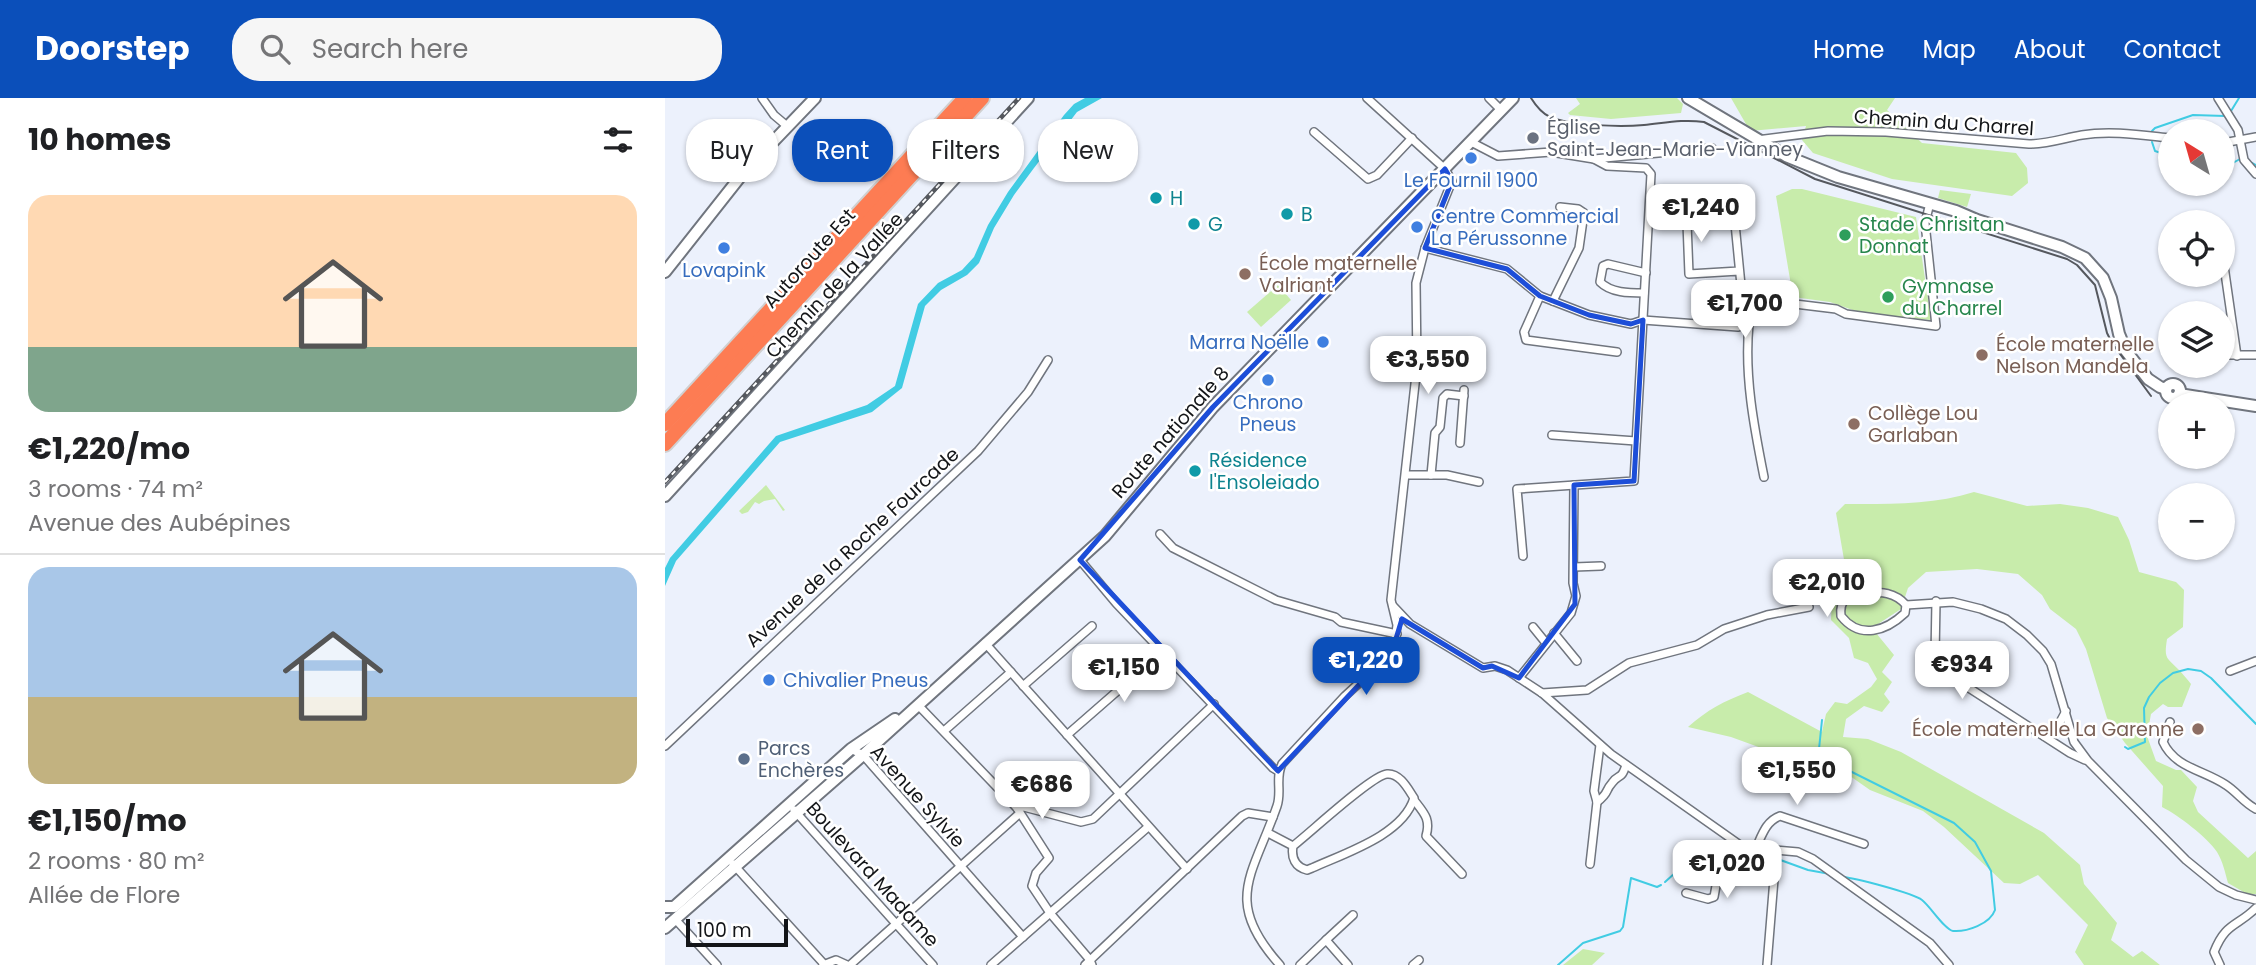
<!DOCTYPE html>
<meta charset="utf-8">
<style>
body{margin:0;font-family:Poppins,sans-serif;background:#f6f6f6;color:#202124;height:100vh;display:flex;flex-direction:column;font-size:26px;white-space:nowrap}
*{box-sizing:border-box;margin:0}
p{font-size:23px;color:#757577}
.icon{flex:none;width:38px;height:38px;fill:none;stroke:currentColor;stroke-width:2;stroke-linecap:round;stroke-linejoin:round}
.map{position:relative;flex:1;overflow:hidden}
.drawer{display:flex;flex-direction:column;background:#fff;width:665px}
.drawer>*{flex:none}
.hud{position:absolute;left:21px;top:21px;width:665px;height:63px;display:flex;gap:14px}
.needle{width:46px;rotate:323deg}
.buttons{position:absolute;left:1493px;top:21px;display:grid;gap:14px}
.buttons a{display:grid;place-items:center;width:77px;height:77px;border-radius:50%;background:#fff;box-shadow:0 2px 5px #0004;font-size:35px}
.scale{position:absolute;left:21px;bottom:18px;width:102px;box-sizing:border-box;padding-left:7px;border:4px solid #131518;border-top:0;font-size:19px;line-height:24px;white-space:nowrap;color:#131518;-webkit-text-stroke:5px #fff;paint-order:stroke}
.price{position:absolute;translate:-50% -60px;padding:0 16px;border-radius:14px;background:#fff;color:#222;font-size:23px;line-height:46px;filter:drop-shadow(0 2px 4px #0008)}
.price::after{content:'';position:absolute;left:50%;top:42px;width:21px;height:16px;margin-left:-10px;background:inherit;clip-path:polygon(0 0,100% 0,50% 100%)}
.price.active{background:#0b4fba;color:#fff}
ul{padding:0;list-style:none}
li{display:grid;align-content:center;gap:14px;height:371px;padding:0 28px}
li+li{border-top:2px solid #e0e0e0}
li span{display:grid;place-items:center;height:217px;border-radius:21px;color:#555}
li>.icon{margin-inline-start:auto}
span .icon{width:126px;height:126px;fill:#fffc;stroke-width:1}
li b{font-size:30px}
h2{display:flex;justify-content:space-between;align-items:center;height:84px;padding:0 28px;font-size:30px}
.tag{padding:0 24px;border-radius:28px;background:#fff;box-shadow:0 2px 5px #0004;font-size:24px;line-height:63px}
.tag.active{background:#0b4fba;color:#fff}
header{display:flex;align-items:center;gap:42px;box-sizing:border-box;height:98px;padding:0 35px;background:#0b4fba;color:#fff}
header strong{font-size:33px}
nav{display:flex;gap:38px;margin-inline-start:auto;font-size:24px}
.search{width:490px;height:63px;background:#f6f6f6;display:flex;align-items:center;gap:18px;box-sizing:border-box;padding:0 24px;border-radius:28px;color:#757577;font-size:26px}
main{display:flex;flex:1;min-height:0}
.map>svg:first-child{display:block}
</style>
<header>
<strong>Doorstep</strong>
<div class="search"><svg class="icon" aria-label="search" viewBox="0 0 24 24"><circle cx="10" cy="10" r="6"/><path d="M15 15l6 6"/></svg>Search here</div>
<nav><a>Home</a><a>Map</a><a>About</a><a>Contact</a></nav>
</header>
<main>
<section class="drawer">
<h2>10 homes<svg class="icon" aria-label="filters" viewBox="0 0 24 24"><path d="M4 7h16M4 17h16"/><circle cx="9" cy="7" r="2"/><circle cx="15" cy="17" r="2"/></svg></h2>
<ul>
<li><span style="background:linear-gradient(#ffd9b3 70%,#7fa58c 0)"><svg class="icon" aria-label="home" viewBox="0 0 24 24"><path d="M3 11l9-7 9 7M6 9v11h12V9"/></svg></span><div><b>€1,220/mo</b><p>3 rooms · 74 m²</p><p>Avenue des Aubépines</p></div></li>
<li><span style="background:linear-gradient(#a9c7e8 60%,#c2b280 0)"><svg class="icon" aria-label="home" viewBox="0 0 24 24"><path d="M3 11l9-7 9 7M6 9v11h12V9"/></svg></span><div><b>€1,150/mo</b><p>2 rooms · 80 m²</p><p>Allée de Flore</p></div></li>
</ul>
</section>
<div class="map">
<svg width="1591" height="867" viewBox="0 0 1591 867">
<rect width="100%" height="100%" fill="#ecf1fc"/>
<g fill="#c8ecab">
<polygon points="911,0 1012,0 1018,6 1016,15 946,21 905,17 903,15 915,6"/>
<polygon points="1066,0 1230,0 1222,12 1257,45 1351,55 1362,70 1363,85 1347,98 1227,81 1148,55 1137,42 1141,28 1085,33"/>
<polygon points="1127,91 1137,91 1251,119 1266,222 1199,216 1165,204 1128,199 1111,98"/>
<polygon points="1275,92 1306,96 1302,109 1273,100"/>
<polygon points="613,187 626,202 596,229 582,214"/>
<polygon points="101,387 120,412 118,413 110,401 99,403 94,406 90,404 83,414 77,416 74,413"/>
<path d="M1309,394L1362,408L1395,406L1423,410L1453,419L1464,442L1474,474L1511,484L1519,492L1518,529L1502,541C1499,561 1501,559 1514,572C1518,576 1522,581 1526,586L1517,609H1503L1498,606L1486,616L1482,638L1491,663L1511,672H1516L1532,689L1528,703L1533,714L1583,760L1591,753V796H1582L1563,785C1560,774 1558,764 1552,754C1542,739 1513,717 1497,709L1498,688L1460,645L1442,620L1421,551L1411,531L1385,511L1377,497L1353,476L1312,471L1261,474L1243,490L1236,511L1207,530L1229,557L1217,574L1227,584L1219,596L1225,604L1217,614L1199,608L1181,621L1178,639L1203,641L1236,654L1379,735L1415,767L1419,786L1452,825L1446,842L1468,859L1477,853L1495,867H1419L1410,854L1423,827L1373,777L1355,786L1339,785L1279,729L1258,713L1205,692L1145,650L1110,655L1066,639L1023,629C1042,612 1059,603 1083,594L1157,634L1161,616L1170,604L1182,606L1206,589L1212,581L1203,565L1189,560L1184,540L1166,522L1167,501L1182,479L1171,415L1180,406C1223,406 1268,407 1309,394Z"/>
<polygon points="918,851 940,855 927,867 898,867"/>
</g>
<polygon fill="#41cce3" points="420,0 437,0 412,14 369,70 349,97 329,130 314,165 302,177 276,192 260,208 237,290 207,314 115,344 11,463 0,488 0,470 5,460 111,338 202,307 230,288 253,206 273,185 297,172 309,159 323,127 343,94 399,17 409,6"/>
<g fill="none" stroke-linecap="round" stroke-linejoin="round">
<g stroke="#41cce3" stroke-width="2">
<polyline points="1566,13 1574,0"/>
<polyline points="1487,33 1490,30 1528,17 1560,18"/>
<polyline points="1487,44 1490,53 1505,58"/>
<polyline points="1558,65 1566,66 1575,61"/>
<polyline points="1587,65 1591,67"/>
<path d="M1157,622L1154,651L1167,664L1289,725L1310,744L1326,773L1330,812C1325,826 1302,834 1288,833C1280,832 1265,808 1257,802C1248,795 1190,780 1178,779"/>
<polyline points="1460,649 1463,651 1480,644 1479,610 1484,599 1495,585 1508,575 1523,571 1536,573 1546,580 1591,626"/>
<polyline points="1103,761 1107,759 1143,772 1165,776"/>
<polyline points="1000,784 1031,756 1047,757"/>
<polyline points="893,867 918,845 955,833 958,829 966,780 992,789 996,787"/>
</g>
<defs>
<g id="street">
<polyline points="97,0 109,17 122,28"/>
<polyline points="824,0 835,11"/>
<polyline points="1553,0 1573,32 1579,62 1591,76"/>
<polyline points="649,34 703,81 712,77 747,40"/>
<path d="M1092,42L1163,33L1221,34L1364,46C1383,46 1399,40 1417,37C1445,32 1477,37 1505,40"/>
<polyline points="806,44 833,58 886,54 929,61 1047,50"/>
<polyline points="1558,45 1591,39"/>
<polyline points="760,150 842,171 875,198 924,217 966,226 978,222 1073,229 1130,206 1171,211 1181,216 1271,228 1260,125 1265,105"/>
<polyline points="1558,161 1572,258"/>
<path d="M1074,173L1024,176L1022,125L1037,109L1068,105L1079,218L1084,226C1079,277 1089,329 1099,379"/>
<path d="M979,195C964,195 946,195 935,184L938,168L943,166L981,175"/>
<polyline points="875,198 859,234 861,242 952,254"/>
<polyline points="888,203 914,150 919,115 913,111 895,109"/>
<polyline points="1558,257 1591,257"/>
<polyline points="887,337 971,343"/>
<polyline points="795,345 799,292"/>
<polyline points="741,377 782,377 814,384"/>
<polyline points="766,377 770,335 775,329 778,300 782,296 799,298"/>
<polyline points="495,436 508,450 611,502 670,519 676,524 732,536"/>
<polyline points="858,458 852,391 969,383 986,76 981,70 942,68 929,61"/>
<polyline points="415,462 451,505 608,670 613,673"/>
<polyline points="909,469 936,468"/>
<path d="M1200,494C1216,494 1230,494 1241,507L1240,515C1221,533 1195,542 1176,518C1174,501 1184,495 1200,494Z"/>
<polyline points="1271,503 1270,558 1273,568 1282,579 1304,590 1405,655 1420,662"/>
<polyline points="1241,507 1288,504 1316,511 1341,521 1362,537 1378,553 1386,566 1409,644 1423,663 1521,762 1554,789 1571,797 1591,802"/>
<polyline points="728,508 745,526 818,570 830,568 842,572 877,595 946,656 1102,766 1109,781 1102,867"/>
<polyline points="868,529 881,545"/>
<polyline points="889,535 912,563"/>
<polyline points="320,545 522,771"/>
<polyline points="1565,573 1591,563"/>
<polyline points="854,580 906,515 911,498 908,485 909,387"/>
<polyline points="358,588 427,528"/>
<polyline points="877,595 922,592 964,565 1032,547 1059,531 1102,517 1144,509"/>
<polyline points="253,607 352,710 384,760 371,775 367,788 385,815 425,862 427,867"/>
<path d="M1505,624L1498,644C1510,670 1539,672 1561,687C1572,694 1579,705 1591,711"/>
<polyline points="279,633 346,574"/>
<polyline points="402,637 497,554"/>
<polyline points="1379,638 1394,626 1401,613"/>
<polyline points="0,648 313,353 363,294 383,262"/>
<polyline points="186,651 198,657 358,839"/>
<path d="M749,702C759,715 766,721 761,738L797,776"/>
<path d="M932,704C945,694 939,694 947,685C954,675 956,683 961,667"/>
<polyline points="352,710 359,709 416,724 428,721 549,606"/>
<polyline points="129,712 268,867"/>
<path d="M603,735L628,748C645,735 707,677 722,676C735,675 743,691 749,700C738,737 680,755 647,770L642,772C630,769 626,760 628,748"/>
<path d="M1091,750C1097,737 1101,723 1115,718L1199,746"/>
<polyline points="68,766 159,866"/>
<polyline points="925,766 932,704 929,693 935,647"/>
<polyline points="1021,795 1043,801 1049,799 1054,771 1078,749 1133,754 1148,761 1265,845 1284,867"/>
<polyline points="10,821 52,867"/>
<polyline points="661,842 688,817"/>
<polyline points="158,867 171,862 182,867"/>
<polyline points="185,867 355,715"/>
<polyline points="326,867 483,729"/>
<polyline points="420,867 577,718 583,715 608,719"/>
<path d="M615,867C557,803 588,777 612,708C617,694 610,680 617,666L680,598L706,574L730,544L732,527L726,502L752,268L751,185L760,150L787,83L780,71L702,0"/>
<polyline points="635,867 661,842 683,867"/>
<polyline points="748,867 754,862"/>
<path d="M1555,867L1549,854C1561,824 1572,829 1591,810"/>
</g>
<g id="secondary">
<polyline points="1023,0 1121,58 1173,79 1291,113 1312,122 1397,149 1420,160 1438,180 1446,200 1454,236 1461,253 1483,281 1495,289 1501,291"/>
<polyline points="0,174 79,74 150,0"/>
<circle cx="1508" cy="293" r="7"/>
<polyline points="1514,296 1591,308"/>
<polyline points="0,398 363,0"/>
<polyline points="0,809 9,809 186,651 230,621"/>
<polyline points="0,830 198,657 440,438 548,309 848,0"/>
</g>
<g id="highway">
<polyline points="0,326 300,0"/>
<polyline points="0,346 317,0"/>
</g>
</defs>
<use href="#street" stroke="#70757e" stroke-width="10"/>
<use href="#secondary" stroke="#70757e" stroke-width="14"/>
<use href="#highway" stroke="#d0d0d1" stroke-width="18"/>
<use href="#street" stroke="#fff" stroke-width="7"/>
<use href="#secondary" stroke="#fff" stroke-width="10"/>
<use href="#highway" stroke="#fd7c53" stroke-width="14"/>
<path stroke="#55585e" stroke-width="2" d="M866,0C871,8 876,15 885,19C907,28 956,29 979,27C1000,25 1018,21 1039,24L1150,81L1402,161L1412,167L1430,187L1442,235L1447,245L1486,298"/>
<defs>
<polyline id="rail" points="0,384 354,0"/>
</defs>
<use href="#rail" stroke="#55585e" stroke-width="4.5"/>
<use href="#rail" stroke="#fff" stroke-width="2" stroke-dasharray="5" stroke-linecap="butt"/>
</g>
<path fill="none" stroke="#1d4ed8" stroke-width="5" stroke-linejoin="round" d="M780,71L787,83L760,150L842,171L875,198L924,217L966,226L978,222L969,383L909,387L910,506L854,580L827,568L818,570L737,521L730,544L706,574L613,673L415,462L548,309Z"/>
<circle fill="#6b7280" stroke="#fff" stroke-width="2.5" cx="868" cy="40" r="7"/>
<g fill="#3f7fe0" stroke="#fff" stroke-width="2.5">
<circle cx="806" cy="60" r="7"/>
<circle cx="752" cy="129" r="7"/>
<circle cx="59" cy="150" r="7"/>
<circle cx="658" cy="244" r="7"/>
<circle cx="603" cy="282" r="7"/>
<circle cx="104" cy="582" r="7"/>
</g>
<g fill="#0f9aa8" stroke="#fff" stroke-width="2.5">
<circle cx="491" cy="100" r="7"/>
<circle cx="622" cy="116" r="7"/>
<circle cx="529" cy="126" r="7"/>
<circle cx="530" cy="373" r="7"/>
</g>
<g fill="#2e9e5b" stroke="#fff" stroke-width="2.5">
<circle cx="1180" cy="137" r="7"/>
<circle cx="1223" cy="199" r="7"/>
</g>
<g fill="#8d6e63" stroke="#fff" stroke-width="2.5">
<circle cx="580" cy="176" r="7"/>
<circle cx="1317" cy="257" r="7"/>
<circle cx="1189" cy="326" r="7"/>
<circle cx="1533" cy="631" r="7"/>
</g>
<circle fill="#5c6f8a" stroke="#fff" stroke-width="2.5" cx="79" cy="661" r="7"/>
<g text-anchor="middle" stroke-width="5" stroke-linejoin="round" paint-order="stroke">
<g font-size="19" fill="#131518" stroke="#fff">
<text transform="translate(1279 24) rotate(4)" y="7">Chemin du Charrel</text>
<text transform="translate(144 160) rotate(-48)" y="7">Autoroute Est</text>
<text transform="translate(169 187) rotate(-47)" y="7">Chemin de la Vallée</text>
<text transform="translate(505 334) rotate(-49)" y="7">Route nationale 8</text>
<text transform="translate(187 449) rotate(-43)" y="7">Avenue de la Roche Fourcade</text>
<text transform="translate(253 698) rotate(48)" y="7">Avenue Sylvie</text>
<text transform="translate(208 776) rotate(48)" y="7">Boulevard Madame</text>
</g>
<g font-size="19" fill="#5b616d" stroke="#fff" text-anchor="start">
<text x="882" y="36">Église<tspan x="882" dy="22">Saint-Jean-Marie-Vianney</tspan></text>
</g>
<g font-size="19" fill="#366cbe" stroke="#fff">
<text x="806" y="89">Le Fournil 1900</text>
<text x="766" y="125" text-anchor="start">Centre Commercial<tspan x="766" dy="22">La Pérussonne</tspan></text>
<text x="59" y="179">Lovapink</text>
<text x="644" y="251" text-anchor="end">Marra Noëlle</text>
<text x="603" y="311">Chrono<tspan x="603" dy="22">Pneus</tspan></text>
<text x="118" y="589" text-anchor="start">Chivalier Pneus</text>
</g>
<g font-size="19" fill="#0d838f" stroke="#fff" text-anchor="start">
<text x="505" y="107">H</text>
<text x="636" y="123">B</text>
<text x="543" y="133">G</text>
<text x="544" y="369">Résidence<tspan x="544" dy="22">l'Ensoleiado</tspan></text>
</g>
<g font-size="19" fill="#27864d" stroke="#fff" text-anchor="start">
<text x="1194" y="133">Stade Chrisitan<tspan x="1194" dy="22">Donnat</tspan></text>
<text x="1237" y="195">Gymnase<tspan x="1237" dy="22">du Charrel</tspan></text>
</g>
<g font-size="19" fill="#785e54" stroke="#fff" text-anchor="start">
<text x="594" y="172">École maternelle<tspan x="594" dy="22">Valriant</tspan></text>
<text x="1331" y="253">École maternelle<tspan x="1331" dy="22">Nelson Mandela</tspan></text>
<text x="1203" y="322">Collège Lou<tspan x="1203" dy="22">Garlaban</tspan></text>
<text x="1519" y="638" text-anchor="end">École maternelle La Garenne</text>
</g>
<g font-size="19" fill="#4e5e75" stroke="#fff" text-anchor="start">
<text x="93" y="657">Parcs<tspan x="93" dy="22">Enchères</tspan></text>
</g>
</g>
</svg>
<div class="buttons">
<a><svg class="needle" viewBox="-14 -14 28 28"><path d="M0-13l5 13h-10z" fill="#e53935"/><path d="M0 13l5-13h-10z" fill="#757577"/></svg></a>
<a><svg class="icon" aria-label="locate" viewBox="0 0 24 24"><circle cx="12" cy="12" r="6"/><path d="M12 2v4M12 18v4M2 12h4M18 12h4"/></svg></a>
<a><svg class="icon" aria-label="layers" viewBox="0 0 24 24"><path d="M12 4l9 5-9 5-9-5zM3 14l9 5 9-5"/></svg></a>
<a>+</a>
<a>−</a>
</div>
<div class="scale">100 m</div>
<b class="price" style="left:1036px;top:146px">€1,240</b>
<b class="price" style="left:1080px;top:242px">€1,700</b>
<b class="price" style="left:763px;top:298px">€3,550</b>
<b class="price" style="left:1162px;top:521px">€2,010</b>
<b class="price active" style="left:701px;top:599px">€1,220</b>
<b class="price" style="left:1297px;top:603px">€934</b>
<b class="price" style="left:459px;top:606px">€1,150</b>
<b class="price" style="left:1132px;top:709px">€1,550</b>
<b class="price" style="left:377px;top:723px">€686</b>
<b class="price" style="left:1062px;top:802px">€1,020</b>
<div class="hud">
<a class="tag">Buy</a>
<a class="tag active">Rent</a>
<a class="tag">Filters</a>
<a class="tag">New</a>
</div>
</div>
</main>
